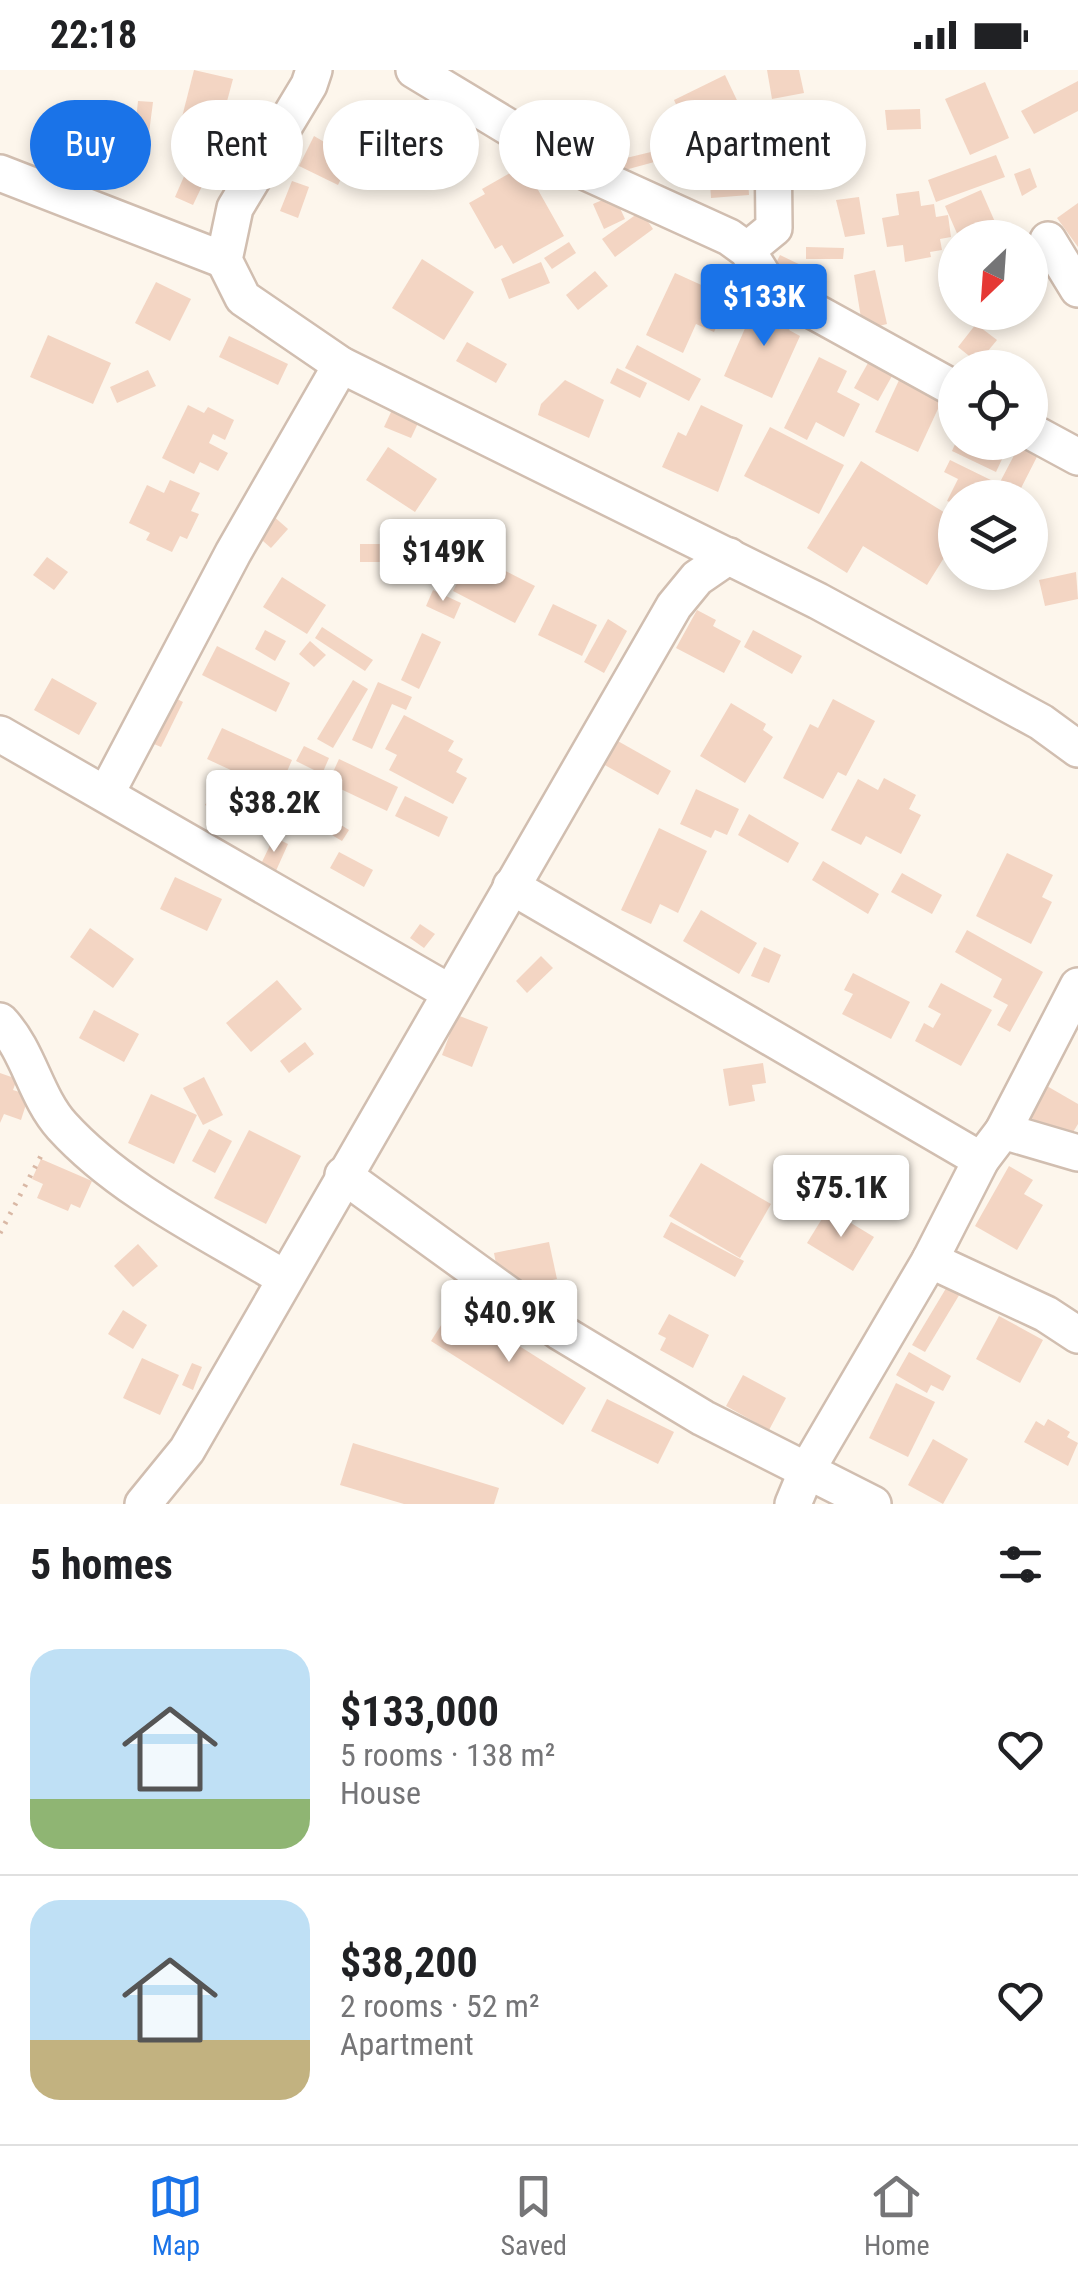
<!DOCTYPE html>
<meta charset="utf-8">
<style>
body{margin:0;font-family:"Roboto Condensed",sans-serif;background:#f6f6f6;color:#202124;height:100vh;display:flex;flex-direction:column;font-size:38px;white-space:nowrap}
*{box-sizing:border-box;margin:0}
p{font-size:32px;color:#757577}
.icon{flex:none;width:55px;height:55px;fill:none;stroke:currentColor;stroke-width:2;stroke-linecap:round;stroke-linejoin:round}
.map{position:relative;height:1434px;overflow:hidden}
.details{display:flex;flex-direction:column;background:#fff;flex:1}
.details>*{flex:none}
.guide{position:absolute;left:30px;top:30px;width:1020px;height:90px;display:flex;gap:20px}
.needle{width:65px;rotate:205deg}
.buttons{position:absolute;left:938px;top:150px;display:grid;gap:20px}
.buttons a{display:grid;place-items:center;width:110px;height:110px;border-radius:50%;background:#fff;box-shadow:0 5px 15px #0003;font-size:50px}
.price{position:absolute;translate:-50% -85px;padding:0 22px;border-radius:10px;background:#fff;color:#222;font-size:32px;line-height:65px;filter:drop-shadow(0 2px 5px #0008)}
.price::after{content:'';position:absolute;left:50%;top:60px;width:30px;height:22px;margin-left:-15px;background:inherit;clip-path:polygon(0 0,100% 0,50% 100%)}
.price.on{background:#1a73e8;color:#fff}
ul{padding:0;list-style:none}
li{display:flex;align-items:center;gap:30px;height:250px;padding:0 30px}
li+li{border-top:2px solid #e0e0e0}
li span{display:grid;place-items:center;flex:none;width:280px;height:200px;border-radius:30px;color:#555}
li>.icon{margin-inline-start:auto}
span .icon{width:120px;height:120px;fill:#fffc;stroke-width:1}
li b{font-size:42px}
h2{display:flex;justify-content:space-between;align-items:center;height:120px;padding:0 30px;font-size:42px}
.chip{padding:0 35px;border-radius:45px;background:#fff;box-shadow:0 5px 15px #0003;font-size:35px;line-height:90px}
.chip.on{background:#1a73e8;color:#fff}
.status{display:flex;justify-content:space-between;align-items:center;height:70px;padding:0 50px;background:#fff;direction:ltr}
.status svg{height:28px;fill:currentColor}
.tab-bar{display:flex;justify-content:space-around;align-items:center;height:140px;border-top:2px solid #e0e0e0;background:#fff;font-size:28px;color:#757577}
.tab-bar a{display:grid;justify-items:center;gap:5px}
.tab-bar .on{color:#1a73e8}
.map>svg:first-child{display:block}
</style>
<div class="status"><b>22:18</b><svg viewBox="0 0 49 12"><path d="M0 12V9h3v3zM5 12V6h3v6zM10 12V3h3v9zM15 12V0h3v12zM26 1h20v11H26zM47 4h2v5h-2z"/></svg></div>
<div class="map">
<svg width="1078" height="1434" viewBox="0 0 1078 1434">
<rect width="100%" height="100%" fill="#fdf6ec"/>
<g fill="#f3d5c3">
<polygon points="194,0 233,9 219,61 181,51"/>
<polygon points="767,0 799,0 804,23 772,29"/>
<polygon points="725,5 744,45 692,69 674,30"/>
<polygon points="1078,11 1078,41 1034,64 1021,41"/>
<polygon points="985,12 1009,68 970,85 945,29"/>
<polygon points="138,31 153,32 148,71 134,69"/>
<polygon points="809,32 811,52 749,58 747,39"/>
<polygon points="376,37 408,88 381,105 348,54"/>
<polygon points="920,39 921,59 887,60 885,40"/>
<polygon points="334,57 346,62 342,70 348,73 343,83 351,87 338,115 299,96 314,66 326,73"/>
<polygon points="655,81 658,91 625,100 622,89"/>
<polygon points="746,81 749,125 711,128 708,84"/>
<polygon points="996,85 1005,107 936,132 928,110"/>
<polygon points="193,86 212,95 193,135 175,127"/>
<polygon points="524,95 564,166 513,194 502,175 495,179 469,133 485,124 482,119"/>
<polygon points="1030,98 1037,117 1022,126 1014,104"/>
<polygon points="292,111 309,117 298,148 280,141"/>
<polygon points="981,120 1002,168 959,168 945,136"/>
<polygon points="919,121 921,136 934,134 936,147 948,145 951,167 940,169 942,180 930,182 931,187 905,192 903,175 887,177 882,148 899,145 896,124"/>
<polygon points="614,125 625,149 604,159 593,134"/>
<polygon points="859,127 865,164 845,167 836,130"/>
<polygon points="1078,133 1078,177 1057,148"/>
<polygon points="641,141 653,159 615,187 602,169"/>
<polygon points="569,172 576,183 552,199 544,188"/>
<polygon points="806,177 844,178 843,189 806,189"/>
<polygon points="780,185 811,200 800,222 769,207"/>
<polygon points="422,189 474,222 444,270 392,238"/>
<polygon points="541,192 550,213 509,229 501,209"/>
<polygon points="875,200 887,254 863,260 854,205"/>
<polygon points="955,200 955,233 939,217"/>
<polygon points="595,201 608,216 578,240 566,225"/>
<polygon points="675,203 730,228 714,262 696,254 683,283 646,265"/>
<polygon points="156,212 191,229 170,271 135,253"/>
<polygon points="758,229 796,246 789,260 800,266 772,328 724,306"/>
<polygon points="976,254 997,270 978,293 958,277"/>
<polygon points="48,265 111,293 93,334 30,307"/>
<polygon points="229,266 288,294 278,315 219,287"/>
<polygon points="467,272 507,294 496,313 456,291"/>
<polygon points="637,275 701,309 689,331 625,298"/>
<polygon points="873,284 897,297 878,331 854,318"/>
<polygon points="819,287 847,301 837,322 860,334 844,367 816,352 807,370 784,358"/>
<polygon points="617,298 647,313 640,328 610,313"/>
<polygon points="148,300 156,316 117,333 110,317"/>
<polygon points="900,308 943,328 918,382 875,362"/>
<polygon points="565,310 604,330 589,368 538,345 541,334"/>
<polygon points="188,335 204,343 208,337 234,350 225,370 213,364 209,373 228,383 218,401 200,392 194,404 162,388"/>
<polygon points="701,335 743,355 718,422 662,397 678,362 686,366"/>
<polygon points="392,340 419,351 411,368 384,357"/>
<polygon points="770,357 844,395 819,444 744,406"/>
<polygon points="956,372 1010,372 996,402 952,381"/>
<polygon points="1021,372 1044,373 1016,428 955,428 955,434 947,431 958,409 944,402 950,390 999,414"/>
<polygon points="388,377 437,409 415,442 366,410"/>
<polygon points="861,391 955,449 955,470 927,515 863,476 847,503 807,478"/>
<polygon points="170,410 200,423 191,441 199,444 187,469 180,466 172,482 146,470 150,463 129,453 147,415 164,423"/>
<polygon points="272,445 288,459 271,478 255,464"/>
<rect x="360" y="474" width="25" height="18"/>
<polygon points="472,484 535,516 515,553 453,521"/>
<polygon points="47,487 68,502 54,520 33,505"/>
<polygon points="1076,502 1078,529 1045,536 1039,510"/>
<polygon points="282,507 326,535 307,564 263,537"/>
<polygon points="433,520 461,533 454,549 426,536"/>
<polygon points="553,534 597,555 582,586 538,565"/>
<polygon points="697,540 716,550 713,556 741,571 724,603 676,578"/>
<polygon points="608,549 627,561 604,603 584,592"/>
<polygon points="322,557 373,590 365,601 315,568"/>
<polygon points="265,560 286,571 275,591 255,579"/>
<polygon points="753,560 802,586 792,604 744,577"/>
<polygon points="422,563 441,572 419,619 401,610"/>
<polygon points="310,571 326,585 314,597 299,584"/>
<polygon points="217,576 290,613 276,642 202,605"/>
<polygon points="52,608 97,633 79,665 34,640"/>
<polygon points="353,610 368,619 333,678 317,669"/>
<polygon points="378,612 412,627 406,640 392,634 372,679 352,670"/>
<polygon points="169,625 183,632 161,677 147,671"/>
<polygon points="833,629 875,651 846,706 838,702 823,729 783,708 810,654 818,658"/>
<polygon points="731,633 766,654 763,660 773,667 745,713 700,686"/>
<polygon points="404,645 454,671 448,681 463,689 456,702 467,708 453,734 389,700 397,685 385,679"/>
<polygon points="222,658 292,690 278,722 207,689"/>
<polygon points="616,670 671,701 658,725 603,694"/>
<polygon points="304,676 329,688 322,704 296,691"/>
<polygon points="339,689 398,717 387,741 328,713"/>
<polygon points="884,708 916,725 909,739 921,745 901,784 866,766 861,775 831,760 858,709 878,720"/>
<polygon points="220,710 254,729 240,754 205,735"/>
<polygon points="696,719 739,739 727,765 715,760 711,768 680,754"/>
<polygon points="405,726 448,747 439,767 395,746"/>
<polygon points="322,743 349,760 342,771 315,755"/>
<polygon points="749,744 799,773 788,793 738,765"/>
<polygon points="659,758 707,781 678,843 660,834 651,854 621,840"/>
<polygon points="274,767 288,774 275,803 260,796"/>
<polygon points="339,782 373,800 364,817 330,798"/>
<polygon points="1007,783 1053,805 1042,827 1052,832 1031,874 976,846"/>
<polygon points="823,791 879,824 868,844 812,810"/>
<polygon points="902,803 942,825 932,844 891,822"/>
<polygon points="175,807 222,829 207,861 160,839"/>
<polygon points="701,840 757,873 739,904 683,871"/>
<polygon points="420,854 435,864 424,878 410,868"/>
<polygon points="90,858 134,889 113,918 70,887"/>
<polygon points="967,860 1043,902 1010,962 997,955 1008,935 993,927 1002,909 955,882"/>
<polygon points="764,877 781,885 769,913 751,906"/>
<polygon points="541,886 553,898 527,923 516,911"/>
<polygon points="853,903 910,932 891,969 842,944 853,924 844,920"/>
<polygon points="277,910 302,939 251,982 226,953"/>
<polygon points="941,913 992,940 961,996 915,971 924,953 933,958 941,944 928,937"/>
<polygon points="94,940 139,964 124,992 79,968"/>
<polygon points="457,945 488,957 472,997 442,985"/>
<polygon points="305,972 314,984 289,1003 280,991"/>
<polygon points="763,993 766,1013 752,1015 755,1031 729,1036 723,999"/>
<polygon points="0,1003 17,1009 13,1020 29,1025 21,1050 4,1044 0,1053"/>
<polygon points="204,1007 223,1045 203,1055 183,1018"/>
<polygon points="1040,1012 1078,1034 1078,1054 1069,1069 1022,1043"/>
<polygon points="151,1024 197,1045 174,1094 128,1073"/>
<polygon points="209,1059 232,1071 215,1103 192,1091"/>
<polygon points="249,1060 301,1086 266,1154 214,1128"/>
<polygon points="41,1089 92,1111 80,1138 71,1134 68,1141 37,1128 43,1114 32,1109"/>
<polygon points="701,1093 771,1134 740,1188 669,1146"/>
<polygon points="1009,1096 1033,1110 1024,1124 1043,1135 1017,1180 975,1156"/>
<polygon points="828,1139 874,1167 853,1201 807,1173"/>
<polygon points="671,1152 744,1191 735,1207 663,1167"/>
<polygon points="549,1172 557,1209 501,1221 494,1183"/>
<polygon points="138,1174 158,1196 133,1217 114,1196"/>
<polygon points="948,1215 961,1222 925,1282 912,1275"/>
<polygon points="454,1235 586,1318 563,1355 431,1271"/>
<polygon points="123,1240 147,1255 133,1279 108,1264"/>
<polygon points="669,1244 709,1265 693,1298 660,1280 666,1268 658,1264"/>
<polygon points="999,1246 1043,1270 1020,1313 976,1289"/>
<polygon points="909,1282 951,1306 943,1321 931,1315 927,1323 896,1305"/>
<polygon points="142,1288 179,1305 160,1345 123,1328"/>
<polygon points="192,1293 202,1297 193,1320 182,1315"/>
<polygon points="743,1305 786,1328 769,1360 726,1336"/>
<polygon points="896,1313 935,1332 908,1387 869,1368"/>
<polygon points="607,1329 674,1362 658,1394 591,1361"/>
<polygon points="1048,1349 1070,1362 1067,1367 1078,1373 1068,1396 1024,1372 1036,1351 1044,1356"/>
<polygon points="933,1369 968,1389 943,1434 908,1415"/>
<polygon points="353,1373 499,1418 494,1434 404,1434 340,1415"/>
</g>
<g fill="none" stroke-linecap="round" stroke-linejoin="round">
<defs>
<g id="minor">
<polyline points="314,0 309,15 235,138 224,190 243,228 341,295 818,531 1041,652 1078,679"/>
<polyline points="414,0 573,96 729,167 747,180 770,217 955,319"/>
<polyline points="0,103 224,190"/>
<polyline points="1048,170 1078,219"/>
<polyline points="747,180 774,158 773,64"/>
<polyline points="1030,361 1078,387"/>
<polyline points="0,664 449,922"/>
<polyline points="106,724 233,483 341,295"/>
<polyline points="511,816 981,1090"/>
<path d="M0,951C29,981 35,1026 62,1056C121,1121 210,1163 284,1208"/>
<polyline points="1003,1061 1078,1083"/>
<polyline points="343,1105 560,1262 703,1348 873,1434"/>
<polyline points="930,1190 1046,1244 1078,1265"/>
<polyline points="143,1434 187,1380 674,536 697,508 729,486"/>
<polyline points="793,1434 808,1398 930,1190 981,1090 1003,1061 1078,916"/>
</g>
</defs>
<use href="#minor" stroke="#d1beb0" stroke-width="40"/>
<polyline stroke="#d9b8a5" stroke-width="5" stroke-dasharray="2.5 8" stroke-linecap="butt" points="0,1163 43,1082"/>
<use href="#minor" stroke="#fff" stroke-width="35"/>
</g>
</svg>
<div class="buttons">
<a><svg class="needle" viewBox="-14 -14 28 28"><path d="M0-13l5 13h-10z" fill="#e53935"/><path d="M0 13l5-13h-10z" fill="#757577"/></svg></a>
<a><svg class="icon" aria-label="locate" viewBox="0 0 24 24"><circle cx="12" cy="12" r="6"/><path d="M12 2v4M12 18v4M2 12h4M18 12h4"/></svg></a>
<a><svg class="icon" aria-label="layers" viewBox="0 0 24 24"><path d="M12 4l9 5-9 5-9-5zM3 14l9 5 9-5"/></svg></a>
</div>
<b class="price on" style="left:764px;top:279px">$133K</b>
<b class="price" style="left:443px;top:534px">$149K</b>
<b class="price" style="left:274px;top:785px">$38.2K</b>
<b class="price" style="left:841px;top:1170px">$75.1K</b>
<b class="price" style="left:509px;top:1295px">$40.9K</b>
<div class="guide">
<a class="chip on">Buy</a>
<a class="chip">Rent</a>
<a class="chip">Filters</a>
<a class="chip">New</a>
<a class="chip">Apartment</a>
</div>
</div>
<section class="details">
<h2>5 homes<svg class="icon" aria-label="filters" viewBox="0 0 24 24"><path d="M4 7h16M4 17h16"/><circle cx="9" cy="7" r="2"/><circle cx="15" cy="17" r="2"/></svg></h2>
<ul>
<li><span style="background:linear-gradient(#bfe0f5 75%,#8fb573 0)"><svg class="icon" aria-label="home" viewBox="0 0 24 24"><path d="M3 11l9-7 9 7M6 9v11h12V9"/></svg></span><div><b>$133,000</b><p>5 rooms · 138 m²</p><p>House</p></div><svg class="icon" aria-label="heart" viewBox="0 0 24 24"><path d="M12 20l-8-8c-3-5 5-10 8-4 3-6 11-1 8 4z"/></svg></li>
<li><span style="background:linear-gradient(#bfe0f5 70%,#c2b280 0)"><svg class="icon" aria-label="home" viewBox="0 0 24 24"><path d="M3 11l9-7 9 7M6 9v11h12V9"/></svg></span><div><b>$38,200</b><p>2 rooms · 52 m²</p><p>Apartment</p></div><svg class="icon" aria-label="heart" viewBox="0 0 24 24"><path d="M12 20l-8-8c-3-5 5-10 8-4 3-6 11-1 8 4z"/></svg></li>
</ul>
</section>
<nav class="tab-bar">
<a class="on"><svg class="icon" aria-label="map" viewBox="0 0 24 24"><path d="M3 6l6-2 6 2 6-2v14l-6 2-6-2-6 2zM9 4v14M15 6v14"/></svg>Map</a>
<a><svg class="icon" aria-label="saved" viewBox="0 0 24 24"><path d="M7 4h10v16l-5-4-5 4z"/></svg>Saved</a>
<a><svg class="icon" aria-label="home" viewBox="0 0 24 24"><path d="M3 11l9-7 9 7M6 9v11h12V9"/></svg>Home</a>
</nav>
